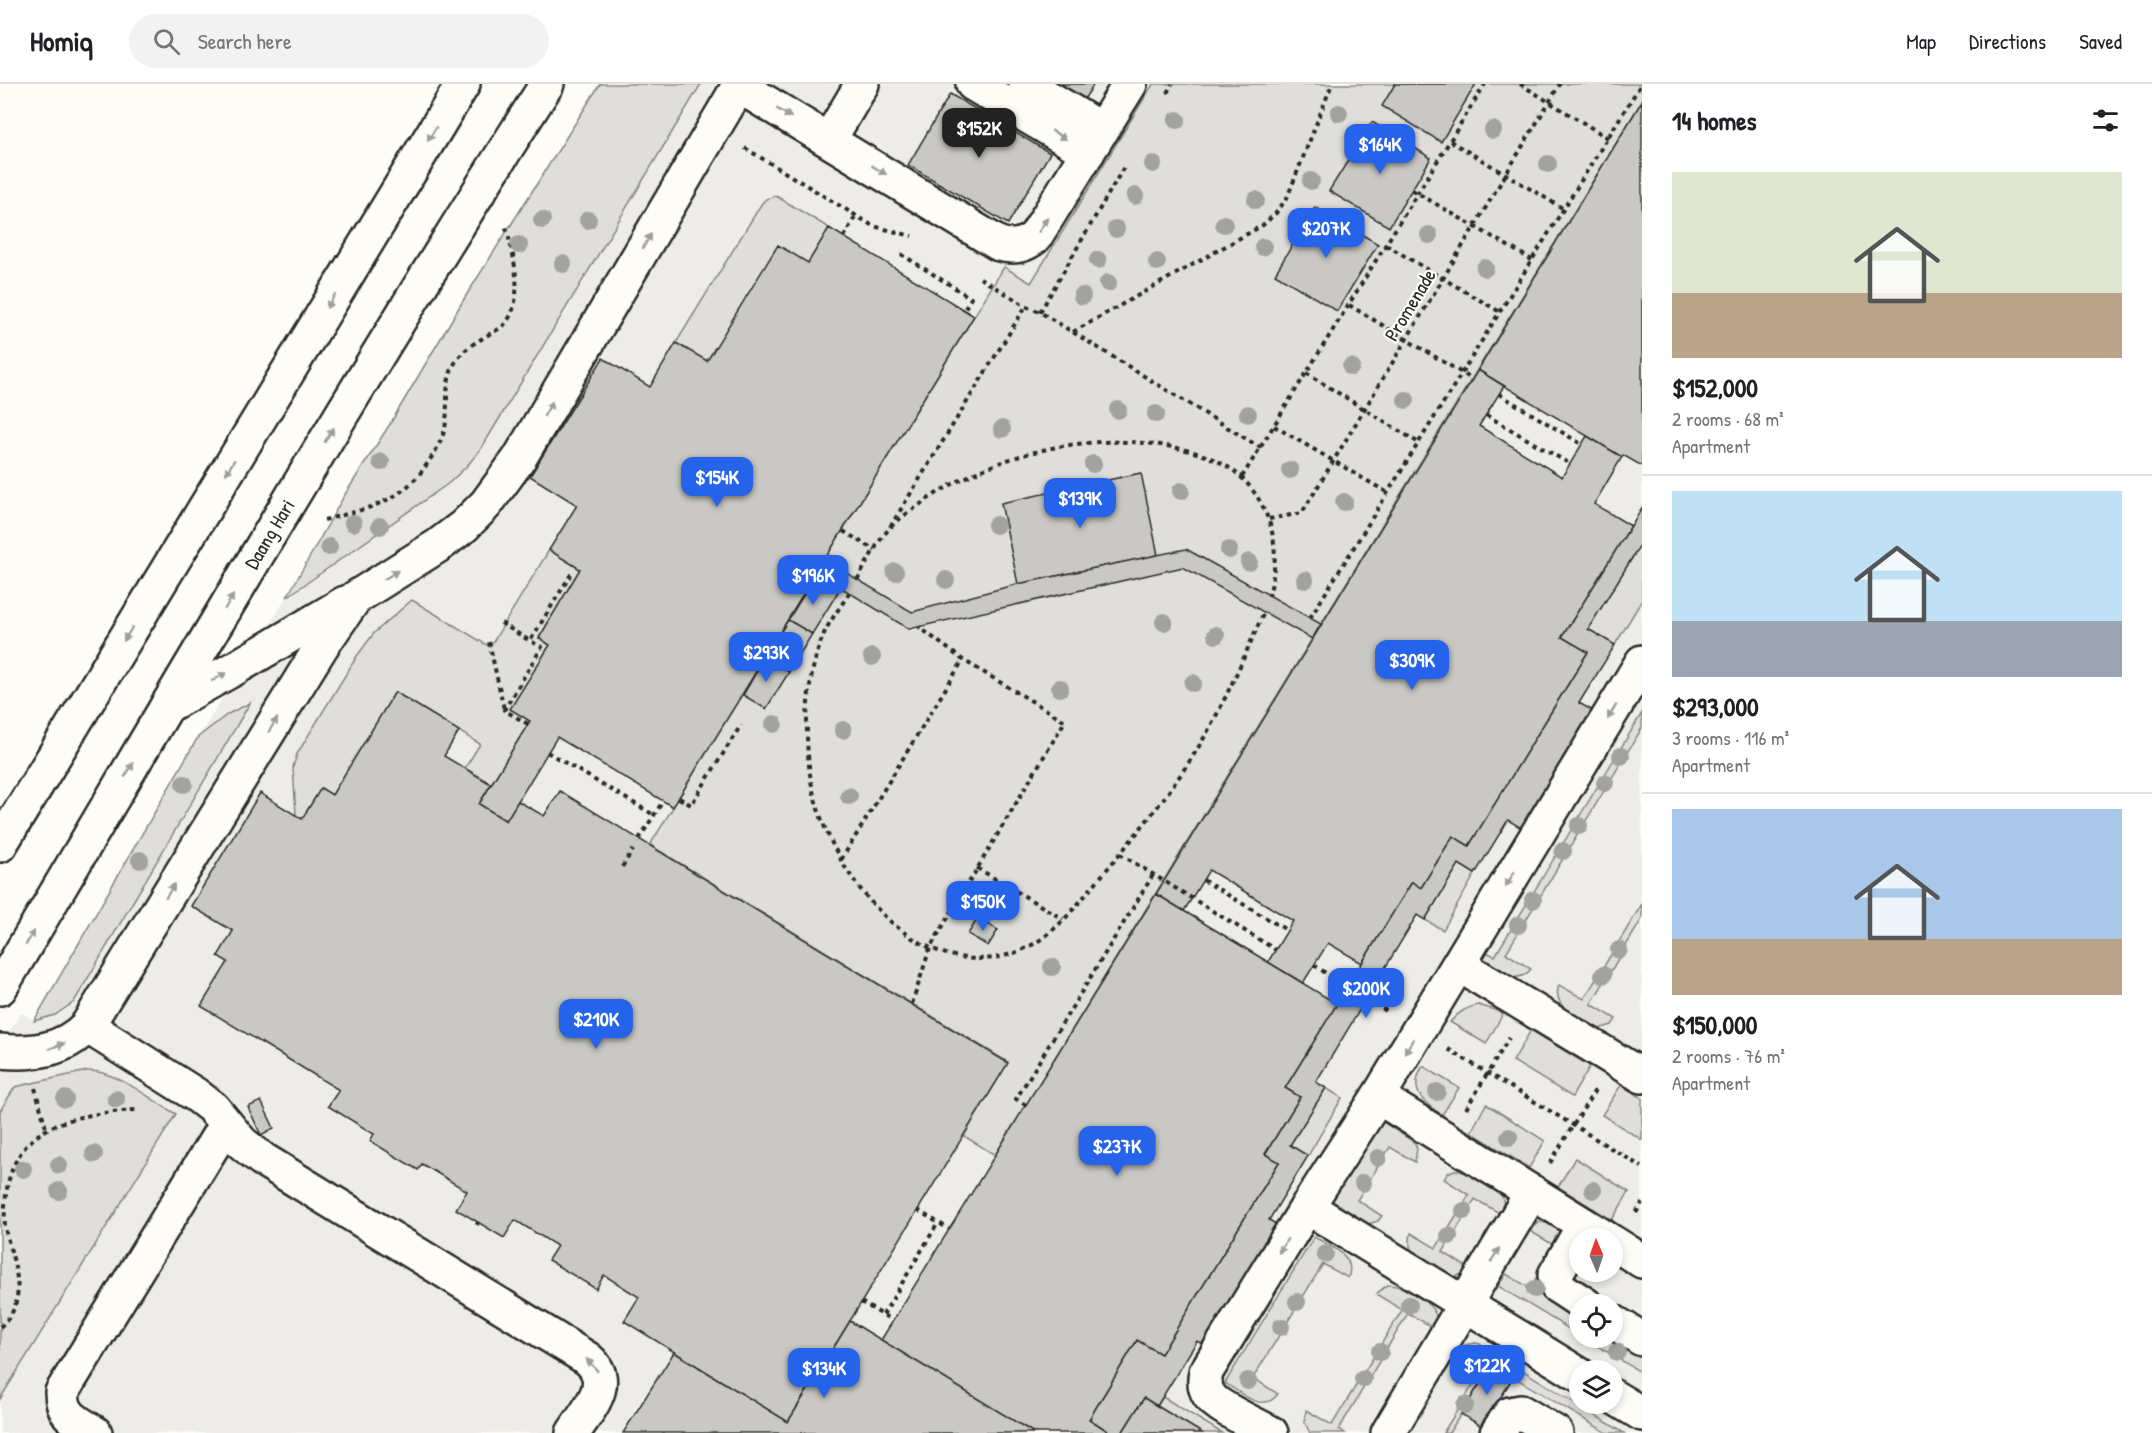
<!DOCTYPE html>
<meta charset="utf-8">
<style>
body{margin:0;font-family:"Patrick Hand",sans-serif;background:#f2f2f2;color:#202124;height:100vh;display:flex;flex-direction:column;font-size:22px;white-space:nowrap}
*{box-sizing:border-box;margin:0}
p{font-size:20px;color:#757577}
.icon{flex:none;width:33px;height:33px;fill:none;stroke:currentColor;stroke-width:2;stroke-linecap:round;stroke-linejoin:round}
.map{position:relative;flex:1;overflow:hidden}
.drawer{display:flex;flex-direction:column;background:#fff;width:510px}
.drawer>*{flex:none}
.needle{width:39px;rotate:358deg}
.tools{position:absolute;left:1569px;top:1144px;display:grid;gap:12px}
.tools a{display:grid;place-items:center;width:54px;height:54px;border-radius:50%;background:#fff;box-shadow:0 3px 9px #0003;font-size:30px}
.price{position:absolute;translate:-50% -51px;padding:0 14px;border-radius:12px;background:#2563eb;color:#fff;font-size:20px;line-height:39px;filter:drop-shadow(0 2px 3px #0008)}
.price::after{content:'';position:absolute;left:50%;top:36px;width:18px;height:14px;margin-left:-9px;background:inherit;clip-path:polygon(0 0,100% 0,50% 100%)}
.price.active{background:#222;color:#fff}
ul{padding:0;list-style:none}
li{display:grid;align-content:center;gap:12px;height:318px;padding:0 30px}
li+li{border-top:2px solid #e0e0e0}
li span{display:grid;place-items:center;height:186px;border-radius:0px;color:#555}
li>.icon{margin-inline-start:auto}
span .icon{width:108px;height:108px;fill:#fffc;stroke-width:1}
li b{font-size:26px}
h2{display:flex;justify-content:space-between;align-items:center;height:72px;padding:0 30px;font-size:26px}
header{display:flex;align-items:center;gap:36px;box-sizing:border-box;height:84px;padding:0 30px;background:#fff;border-bottom:2px solid #e0e0e0}
header strong{font-size:28px}
nav{display:flex;gap:33px;margin-inline-start:auto;font-size:21px}
.search{width:420px;height:54px;background:#f2f2f2;display:flex;align-items:center;gap:15px;box-sizing:border-box;padding:0 21px;border-radius:33px;color:#757577;font-size:22px}
main{display:flex;flex:1;min-height:0}
.map>svg:first-child{display:block}
</style>
<header>
<strong>Homiq</strong>
<div class="search"><svg class="icon" aria-label="search" viewBox="0 0 24 24"><circle cx="10" cy="10" r="6"/><path d="M15 15l6 6"/></svg>Search here</div>
<nav><a>Map</a><a>Directions</a><a>Saved</a></nav>
</header>
<main>
<div class="map">
<svg width="1642" height="1349" viewBox="0 0 1642 1349">
<rect width="100%" height="100%" fill="#fdfcf7"/>
<filter id="ink" filterUnits="userSpaceOnUse"><feTurbulence type="fractalNoise" baseFrequency=".0167" numOctaves="2"/><feDisplacementMap in="SourceGraphic" scale="12" xChannelSelector="R" yChannelSelector="G"/><feConvolveMatrix kernelMatrix="1 2 1 2 8 2 1 2 1" color-interpolation-filters="sRGB"/></filter>
<g filter="url(#ink)">
<path fill="#edece8" fill-rule="evenodd" d="M600,0H1642V1349H0V962L21,929L34,936L198,653L287,513L344,412L390,340L464,215ZM1580,1155H1612V1188H1580ZM1580,1221H1612V1254H1580ZM1580,1287H1612V1320H1580Z"/>
<g fill="#dfdeda" stroke="#858482" stroke-width="1.5">
<polygon points="600,0 701,0 481,365 466,383 449,399 287,513 344,412 390,340 464,215"/>
<polygon points="1153,0 1642,0 1642,17 995,1071 964,1052 1008,978 650,761 1004,183 1031,199"/>
<polygon points="776,112 829,144 808,179 707,277 676,259 762,119 766,115"/>
<polygon points="1642,458 1642,516 1615,561 1588,545"/>
<polygon points="549,466 580,485 539,554 550,561 511,625 530,637 491,700 465,684 480,660 395,608 332,711 321,704 302,735 296,731 293,683 297,670 357,572 374,549 412,516 490,563"/>
<polygon points="250,619 74,918 55,931 34,937 198,653 228,630"/>
<path d="M1642,629V644L1506,869L1531,885C1516,904 1497,885 1482,876L1486,868L1495,872Z"/>
<polygon points="1459,780 1475,790 1443,846 1425,836"/>
<path d="M1642,820V835L1591,920L1616,935L1612,941L1599,945C1582,937 1550,924 1559,901L1584,915Z"/>
<path d="M1478,921L1495,926L1503,930L1486,960L1450,938C1458,929 1465,924 1478,921Z"/>
<polygon points="1531,946 1590,982 1572,1013 1513,977"/>
<path d="M1423,982L1459,1004L1442,1031C1422,1018 1408,1006 1423,982Z"/>
<path d="M87,987C116,986 150,1015 176,1030L0,1315V1027L15,1003Z"/>
<polygon points="1621,1001 1642,1014 1642,1056 1602,1031"/>
<polygon points="1326,1004 1342,1014 1308,1072 1290,1061"/>
<polygon points="1486,1020 1545,1057 1529,1084 1471,1048"/>
<polygon points="1380,1036 1414,1058 1417,1064 1415,1078 1390,1063 1357,1116 1382,1132 1378,1137 1365,1141 1329,1121"/>
<polygon points="1575,1074 1629,1108 1612,1136 1558,1103"/>
<path d="M1454,1086C1465,1086 1500,1105 1503,1115C1504,1120 1502,1125 1501,1130L1475,1115L1443,1168L1468,1184C1463,1190 1459,1193 1451,1193L1415,1172C1409,1165 1409,1158 1411,1149L1436,1164L1469,1111L1444,1095L1448,1089Z"/>
<polygon points="1540,1138 1552,1140 1570,1152 1536,1208 1579,1234 1579,1251 1498,1202 1506,1190 1530,1204 1555,1162 1530,1147 1534,1142"/>
<path d="M1314,1153C1330,1162 1357,1171 1348,1194L1323,1180L1253,1294L1278,1310C1263,1330 1241,1309 1225,1299Z"/>
<path d="M1387,1201C1402,1200 1430,1217 1436,1231L1434,1244L1408,1229L1339,1345L1345,1349H1310L1305,1339L1306,1326L1332,1341L1402,1226L1376,1210Z"/>
<polygon points="1584,1254 1612,1254 1642,1272 1642,1289"/>
<polygon points="1475,1259 1480,1260 1624,1349 1607,1349 1492,1280 1449,1349 1443,1349 1479,1291 1454,1275 1465,1261"/>
<polygon points="1163,1313 1222,1349 1202,1349 1157,1322"/>
</g>
<g fill="#c9c8c4" stroke="#2b2b2b" stroke-width="1.5">
<polygon points="1054,0 1094,0 1083,17"/>
<polygon points="1395,0 1476,0 1441,58 1382,22"/>
<polygon points="950,10 1050,69 1008,140 908,81"/>
<polygon points="1642,17 1642,382 1623,371 1622,373 1478,286"/>
<polygon points="1372,38 1431,74 1389,143 1329,107"/>
<polygon points="1315,123 1378,160 1337,227 1275,190"/>
<polygon points="829,144 974,232 673,723 557,653 506,737 479,720 530,637 510,625 550,561 539,554 580,485 549,466 577,421 530,392 603,274 650,303 676,259 707,277 778,161 808,179"/>
<polygon points="1478,286 1504,302 1479,342 1562,393 1587,352 1622,373 1594,420 1631,442 1562,553 1588,568 1469,762 1453,752 1421,804 1412,798 1362,879 1328,859 1303,899 1268,878 1293,837 1209,786 1184,827 1156,810"/>
<polygon points="1141,389 1158,471 1018,500 1001,419"/>
<polygon points="1642,424 1642,458 1588,545 1615,561 1579,619 1595,628 1523,745 1508,736 1475,790 1459,780 1425,836 1417,831 1316,998 1326,1004 1290,1061 1308,1072 1269,1136 1283,1144 1209,1264 1197,1257 1157,1322 1144,1314 1122,1349 1111,1349 1089,1335 1137,1256 1161,1270 1279,1078 1265,1070 1300,1013 1285,1004 1412,798 1421,804 1453,752 1469,762 1588,568 1562,553"/>
<polygon points="1186,465 1321,540 1312,555 1183,483 909,545 817,489 825,476 912,528 1018,500"/>
<polygon points="814,494 838,508 812,550 788,536"/>
<polygon points="788,536 812,550 789,588 765,573"/>
<polygon points="765,573 789,588 766,625 743,611"/>
<polygon points="395,608 459,647 444,672 491,700 479,720 506,737 518,717 544,732 560,707 1008,979 788,1338 624,1237 639,1213 604,1191 596,1205 548,1176 557,1162 515,1136 504,1154 456,1125 467,1107 422,1080 418,1086 370,1057 374,1050 328,1022 339,1006 201,922 228,878 218,872 233,847 191,822 260,709 302,735 321,704 332,711"/>
<polygon points="1156,810 1337,920 1285,1004 1300,1013 1265,1070 1279,1078 1161,1270 1137,1256 1089,1335 1111,1349 1034,1349 881,1256"/>
<polygon points="978,834 998,846 988,862 968,850"/>
<polygon points="261,1017 274,1044 261,1051 248,1023"/>
<polygon points="850,1237 1034,1349 623,1349 674,1268 788,1338"/>
<polygon points="1492,1280 1513,1293 1483,1343 1461,1330"/>
<polygon points="1144,1314 1157,1322 1202,1349 1122,1349"/>
</g>
<g fill="none" stroke-linecap="round" stroke-linejoin="round">
<defs>
<g id="minor">
<polyline points="973,0 1088,68"/>
<polyline points="1026,0 1102,46"/>
<path d="M739,2L999,160C1014,164 1024,162 1035,153L1130,0"/>
<polyline points="829,56 862,0"/>
<polyline points="167,622 237,583 345,519"/>
<polyline points="1459,881 1642,992"/>
<path d="M87,942L196,1011L213,1024L242,1059L262,1075L588,1275C615,1299 588,1325 573,1349"/>
<path d="M0,967C33,970 63,967 87,942L321,563L355,514L439,461L464,442L486,420L519,375L740,0"/>
<polyline points="1378,1013 1607,1155"/>
<polyline points="1307,1123 1580,1291"/>
<polyline points="1584,1141 1555,1191 1557,1202 1586,1221"/>
<polyline points="1612,1158 1642,1177"/>
<polyline points="1612,1237 1642,1255"/>
<polyline points="1612,1312 1642,1330"/>
<path d="M95,1349C77,1337 62,1333 62,1308L226,1040"/>
<path d="M1271,1349C1257,1341 1216,1323 1209,1311C1204,1303 1204,1296 1206,1288L1307,1123L1378,1013L1642,578"/>
<polyline points="1388,1349 1532,1108"/>
<polyline points="1497,1349 1510,1330 1521,1328 1556,1349"/>
</g>
<g id="major">
<polyline points="0,761 463,0"/>
<path id="s1" d="M0,904C180,601 357,297 547,0"/>
</g>
</defs>
<use href="#minor" stroke="#2b2b2b" stroke-width="38"/>
<use href="#major" stroke="#2b2b2b" stroke-width="38"/>
<g stroke="#2b2b2b" stroke-width="4" stroke-dasharray="4.5 4.5" stroke-linecap="butt">
<polyline points="1520,0 1608,54"/>
<polyline points="1167,9 1172,0"/>
<polyline points="1450,57 1564,125"/>
<polyline points="745,64 873,142 912,152"/>
<polyline points="1412,106 1532,176"/>
<polyline points="844,153 856,131"/>
<polyline points="1386,161 1500,228"/>
<polyline points="901,170 971,214 964,226"/>
<polyline points="980,194 1026,222 1040,228 1261,364"/>
<polyline points="1349,221 1472,295"/>
<polyline points="1040,228 1124,83"/>
<polyline points="1073,248 1263,141 1276,129 1287,114 1332,0"/>
<polyline points="1306,289 1419,359"/>
<polyline points="1499,310 1583,361"/>
<polyline points="1486,331 1570,380"/>
<polyline points="1274,342 1388,409"/>
<polyline points="1242,393 1485,0"/>
<polyline points="1269,435 1302,429 1560,0"/>
<path d="M324,436C369,424 402,419 429,377C436,367 442,356 445,344C449,325 444,303 452,285C460,266 475,259 491,249C495,247 500,245 503,242C527,218 513,168 505,140"/>
<polyline points="890,443 1026,222"/>
<polyline points="843,447 875,466"/>
<path d="M857,496C867,480 876,459 889,445C899,434 915,424 928,415C999,368 1089,347 1172,363C1213,371 1243,384 1263,423C1278,454 1277,479 1269,512"/>
<path d="M849,509C841,523 829,537 823,552C806,594 804,646 810,690C822,782 919,912 1024,865C1055,851 1077,821 1098,796C1141,745 1184,693 1215,634C1233,599 1248,564 1264,528"/>
<polyline points="1310,534 1641,0"/>
<polyline points="501,539 530,557"/>
<polyline points="489,558 504,625"/>
<polyline points="528,640 504,626 542,563 530,557 573,487"/>
<polyline points="547,668 654,731"/>
<polyline points="679,714 691,721 741,641"/>
<polyline points="639,755 663,717"/>
<polyline points="1120,770 1276,866"/>
<polyline points="841,776 963,576"/>
<polyline points="622,783 633,766"/>
<polyline points="977,784 1063,835"/>
<polyline points="1203,796 1288,847"/>
<polyline points="1314,881 1347,903"/>
<polyline points="1367,915 1388,928"/>
<polyline points="912,920 930,864 1065,637 963,576 919,543"/>
<polyline points="1448,965 1642,1083"/>
<polyline points="35,1004 46,1044"/>
<polyline points="1026,1021 1016,1015 1153,791"/>
<polyline points="1466,1025 1509,954"/>
<polyline points="1550,1079 1595,1006"/>
<polyline points="917,1126 949,1145"/>
<polyline points="1636,1129 1642,1119"/>
<polyline points="477,1141 478,1138"/>
<polyline points="861,1218 893,1237"/>
<polyline points="883,1231 938,1139"/>
<path d="M0,1243C32,1216 12,1177 5,1144C0,1046 58,1031 136,1026"/>
</g>
<use href="#minor" stroke="#fdfcf7" stroke-width="33"/>
<use href="#major" stroke="#fdfcf7" stroke-width="33"/>
</g>
<g fill="#a2a29f">
<circle cx="1339" cy="29" r="9"/>
<circle cx="1177" cy="36" r="9"/>
<circle cx="1493" cy="46" r="9"/>
<circle cx="1153" cy="80" r="9"/>
<circle cx="1548" cy="80" r="9"/>
<circle cx="1311" cy="97" r="9"/>
<circle cx="1135" cy="112" r="9"/>
<circle cx="1256" cy="116" r="9"/>
<circle cx="542" cy="136" r="9"/>
<circle cx="588" cy="136" r="9"/>
<circle cx="1224" cy="140" r="9"/>
<circle cx="1116" cy="145" r="9"/>
<circle cx="1429" cy="151" r="9"/>
<circle cx="519" cy="161" r="9"/>
<circle cx="1263" cy="163" r="9"/>
<circle cx="1098" cy="176" r="9"/>
<circle cx="1157" cy="178" r="9"/>
<circle cx="563" cy="180" r="9"/>
<circle cx="1485" cy="184" r="9"/>
<circle cx="1108" cy="199" r="9"/>
<circle cx="1082" cy="212" r="9"/>
<circle cx="1351" cy="283" r="9"/>
<circle cx="1406" cy="316" r="9"/>
<circle cx="1118" cy="326" r="9"/>
<circle cx="1156" cy="330" r="9"/>
<circle cx="1248" cy="330" r="9"/>
<circle cx="1002" cy="345" r="9"/>
<circle cx="381" cy="378" r="9"/>
<circle cx="1093" cy="380" r="9"/>
<circle cx="1290" cy="386" r="9"/>
<circle cx="1181" cy="407" r="9"/>
<circle cx="1344" cy="418" r="9"/>
<circle cx="353" cy="439" r="9"/>
<circle cx="996" cy="441" r="9"/>
<circle cx="380" cy="442" r="9"/>
<circle cx="329" cy="463" r="9"/>
<circle cx="1229" cy="466" r="9"/>
<circle cx="1249" cy="478" r="9"/>
<circle cx="895" cy="488" r="9"/>
<circle cx="946" cy="496" r="9"/>
<circle cx="1305" cy="496" r="9"/>
<circle cx="1164" cy="538" r="9"/>
<circle cx="1216" cy="551" r="9"/>
<circle cx="872" cy="573" r="9"/>
<circle cx="1193" cy="599" r="9"/>
<circle cx="1060" cy="604" r="9"/>
<circle cx="774" cy="640" r="9"/>
<circle cx="843" cy="646" r="9"/>
<circle cx="1621" cy="672" r="9"/>
<circle cx="1605" cy="699" r="9"/>
<circle cx="184" cy="700" r="9"/>
<circle cx="849" cy="712" r="9"/>
<circle cx="1579" cy="742" r="9"/>
<circle cx="1563" cy="767" r="9"/>
<circle cx="140" cy="776" r="9"/>
<circle cx="1533" cy="816" r="9"/>
<circle cx="1518" cy="841" r="9"/>
<circle cx="1619" cy="866" r="9"/>
<circle cx="1052" cy="883" r="9"/>
<circle cx="1603" cy="891" r="9"/>
<circle cx="1437" cy="1008" r="9"/>
<circle cx="65" cy="1015" r="9"/>
<circle cx="116" cy="1015" r="9"/>
<circle cx="1509" cy="1053" r="9"/>
<circle cx="94" cy="1070" r="9"/>
<circle cx="1378" cy="1074" r="9"/>
<circle cx="59" cy="1081" r="9"/>
<circle cx="23" cy="1085" r="9"/>
<circle cx="1363" cy="1099" r="9"/>
<circle cx="1593" cy="1106" r="9"/>
<circle cx="59" cy="1107" r="9"/>
<circle cx="1464" cy="1127" r="9"/>
<circle cx="1449" cy="1152" r="9"/>
<circle cx="1325" cy="1170" r="9"/>
<circle cx="1535" cy="1205" r="9"/>
<circle cx="1297" cy="1218" r="9"/>
<circle cx="1409" cy="1221" r="9"/>
<circle cx="1281" cy="1243" r="9"/>
<circle cx="1380" cy="1268" r="9"/>
<circle cx="1617" cy="1268" r="9"/>
<circle cx="1363" cy="1295" r="9"/>
<circle cx="1248" cy="1297" r="9"/>
<circle cx="1465" cy="1321" r="9"/>
</g>
<defs><path id="oneway-solid" d="M-6-.8H1V-3.2L6.5 0L1 3.2V.8H-6Z" transform="scale(1.5)"/></defs>
<g fill="#9e9e9b">
<use href="#oneway-solid" transform="translate(784 29) rotate(31)"/>
<use href="#oneway-solid" transform="translate(432 50) rotate(121)"/>
<use href="#oneway-solid" transform="translate(1059 51) rotate(31)"/>
<use href="#oneway-solid" transform="translate(879 86) rotate(31)"/>
<use href="#oneway-solid" transform="translate(1043 141) rotate(-58)"/>
<use href="#oneway-solid" transform="translate(647 157) rotate(-60)"/>
<use href="#oneway-solid" transform="translate(331 217) rotate(121)"/>
<use href="#oneway-solid" transform="translate(548 325) rotate(-60)"/>
<use href="#oneway-solid" transform="translate(329 351) rotate(-59)"/>
<use href="#oneway-solid" transform="translate(230 383) rotate(121)"/>
<use href="#oneway-solid" transform="translate(391 491) rotate(-32)"/>
<use href="#oneway-solid" transform="translate(229 518) rotate(-59)"/>
<use href="#oneway-solid" transform="translate(128 550) rotate(121)"/>
<use href="#oneway-solid" transform="translate(219 593) rotate(-29)"/>
<use href="#oneway-solid" transform="translate(1612 628) rotate(121)"/>
<use href="#oneway-solid" transform="translate(273 641) rotate(-58)"/>
<use href="#oneway-solid" transform="translate(129 686) rotate(-59)"/>
<use href="#oneway-solid" transform="translate(1510 795) rotate(121)"/>
<use href="#oneway-solid" transform="translate(170 807) rotate(-58)"/>
<use href="#oneway-solid" transform="translate(30 854) rotate(-59)"/>
<use href="#oneway-solid" transform="translate(57 962) rotate(-21)"/>
<use href="#oneway-solid" transform="translate(1409 962) rotate(121)"/>
<use href="#oneway-solid" transform="translate(1283 1162) rotate(121)"/>
<use href="#oneway-solid" transform="translate(1495 1171) rotate(-59)"/>
<use href="#oneway-solid" transform="translate(592 1281) rotate(-133)"/>
</g>
</g>
<g text-anchor="middle" stroke-width="4.5" stroke-linejoin="round" paint-order="stroke">
<g font-size="20" fill="#2b2b2b" stroke="#fdfcf7">
<text transform="translate(1410 221) rotate(-59)" y="7">Promenade</text>
<text dy="7" stroke="none"><textPath href="#s1" startOffset="528">Daang Hari</textPath></text>
</g>
</g>
</svg>
<div class="tools">
<a><svg class="needle" viewBox="-14 -14 28 28"><path d="M0-13l5 13h-10z" fill="#e53935"/><path d="M0 13l5-13h-10z" fill="#757577"/></svg></a>
<a><svg class="icon" aria-label="locate" viewBox="0 0 24 24"><circle cx="12" cy="12" r="6"/><path d="M12 2v4M12 18v4M2 12h4M18 12h4"/></svg></a>
<a><svg class="icon" aria-label="layers" viewBox="0 0 24 24"><path d="M12 4l9 5-9 5-9-5zM3 14l9 5 9-5"/></svg></a>
</div>
<b class="price active" style="left:979px;top:75px">$152K</b>
<b class="price" style="left:1380px;top:91px">$164K</b>
<b class="price" style="left:1326px;top:175px">$207K</b>
<b class="price" style="left:717px;top:424px">$154K</b>
<b class="price" style="left:1080px;top:445px">$139K</b>
<b class="price" style="left:813px;top:522px">$196K</b>
<b class="price" style="left:766px;top:599px">$293K</b>
<b class="price" style="left:1412px;top:607px">$309K</b>
<b class="price" style="left:983px;top:848px">$150K</b>
<b class="price" style="left:1366px;top:935px">$200K</b>
<b class="price" style="left:596px;top:966px">$210K</b>
<b class="price" style="left:1117px;top:1093px">$237K</b>
<b class="price" style="left:1487px;top:1312px">$122K</b>
<b class="price" style="left:824px;top:1315px">$134K</b>
</div>
<section class="drawer">
<h2>14 homes<svg class="icon" aria-label="filters" viewBox="0 0 24 24"><path d="M4 7h16M4 17h16"/><circle cx="9" cy="7" r="2"/><circle cx="15" cy="17" r="2"/></svg></h2>
<ul>
<li><span style="background:linear-gradient(#dfe7d0 65%,#b9a48a 0)"><svg class="icon" aria-label="home" viewBox="0 0 24 24"><path d="M3 11l9-7 9 7M6 9v11h12V9"/></svg></span><div><b>$152,000</b><p>2 rooms · 68 m²</p><p>Apartment</p></div></li>
<li><span style="background:linear-gradient(#bfe0f5 70%,#9aa5b1 0)"><svg class="icon" aria-label="home" viewBox="0 0 24 24"><path d="M3 11l9-7 9 7M6 9v11h12V9"/></svg></span><div><b>$293,000</b><p>3 rooms · 116 m²</p><p>Apartment</p></div></li>
<li><span style="background:linear-gradient(#a9c7e8 70%,#b9a48a 0)"><svg class="icon" aria-label="home" viewBox="0 0 24 24"><path d="M3 11l9-7 9 7M6 9v11h12V9"/></svg></span><div><b>$150,000</b><p>2 rooms · 76 m²</p><p>Apartment</p></div></li>
</ul>
</section>
</main>
